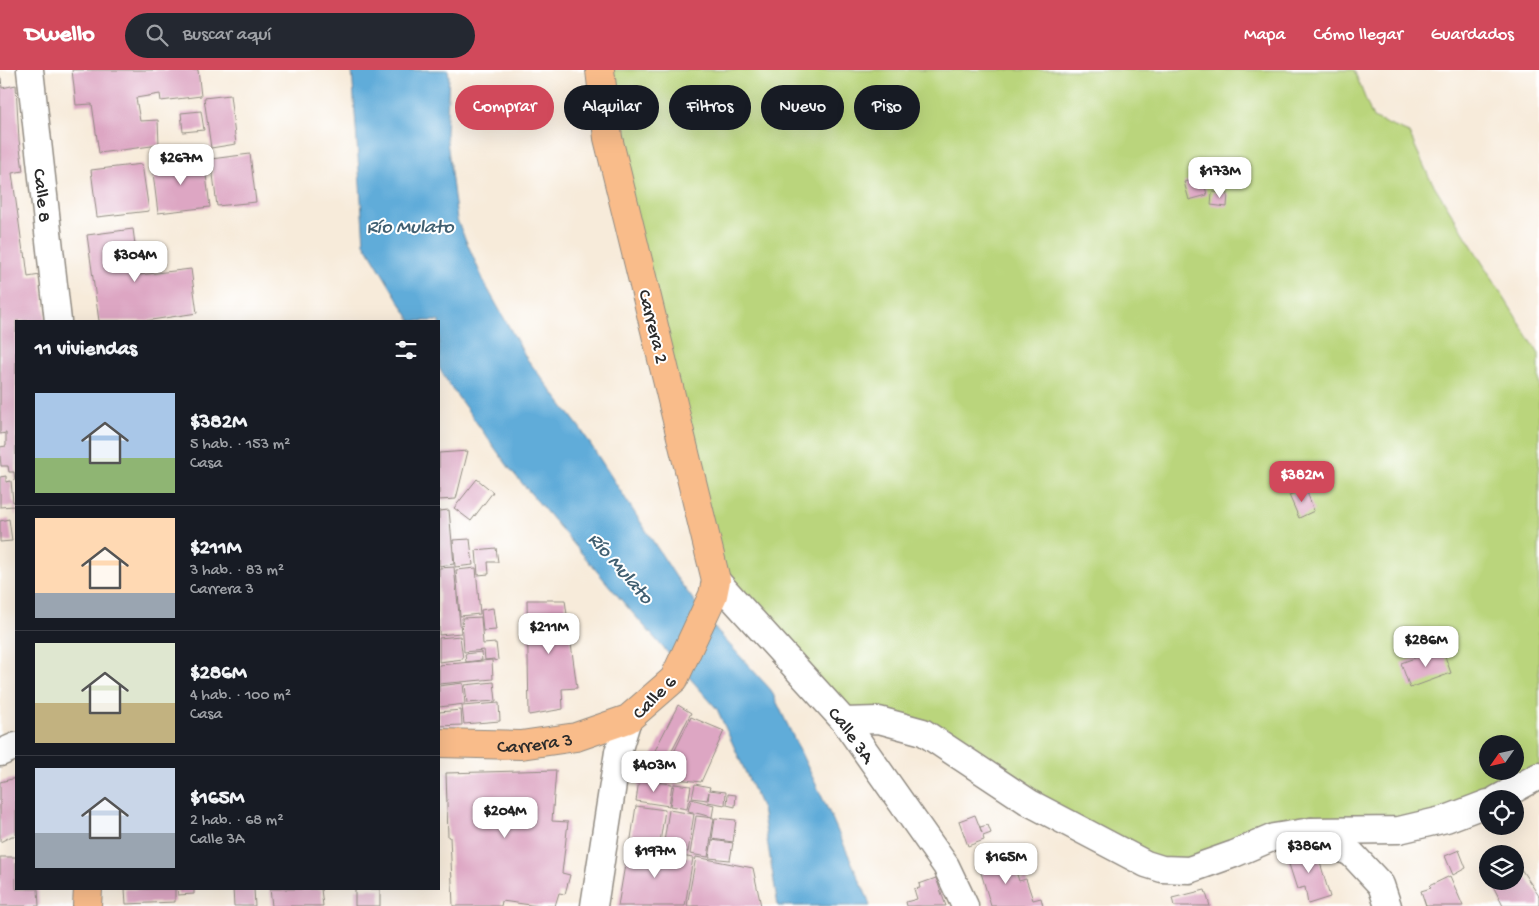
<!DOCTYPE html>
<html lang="es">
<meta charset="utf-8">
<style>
body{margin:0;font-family:"Gochi Hand",sans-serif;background:#242831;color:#f1f3f6;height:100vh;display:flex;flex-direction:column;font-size:19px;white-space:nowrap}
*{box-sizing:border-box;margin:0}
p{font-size:16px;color:#9ea1a6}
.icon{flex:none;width:28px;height:28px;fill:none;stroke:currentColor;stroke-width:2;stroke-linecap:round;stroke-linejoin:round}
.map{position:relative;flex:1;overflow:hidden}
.side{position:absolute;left:15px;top:250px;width:425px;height:570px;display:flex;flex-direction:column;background:#171b24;border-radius:0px;box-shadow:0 5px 20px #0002}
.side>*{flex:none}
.top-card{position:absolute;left:455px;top:15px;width:475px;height:45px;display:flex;gap:10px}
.needle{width:32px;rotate:236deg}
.buttons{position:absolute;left:1479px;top:665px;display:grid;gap:10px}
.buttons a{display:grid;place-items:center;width:45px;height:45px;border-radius:50%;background:#171b24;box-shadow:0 5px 20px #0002;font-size:25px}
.price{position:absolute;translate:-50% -42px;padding:0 11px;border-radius:10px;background:#fff;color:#222;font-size:16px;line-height:32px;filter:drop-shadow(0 1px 2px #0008)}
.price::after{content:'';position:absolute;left:50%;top:30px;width:15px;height:11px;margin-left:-8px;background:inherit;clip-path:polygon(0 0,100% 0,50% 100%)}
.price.selected{background:#d1495b;color:#fff}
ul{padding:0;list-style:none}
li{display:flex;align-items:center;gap:15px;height:125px;padding:0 20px}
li+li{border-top:1px solid #363941}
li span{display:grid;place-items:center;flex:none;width:140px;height:100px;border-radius:0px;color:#555}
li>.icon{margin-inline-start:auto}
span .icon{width:60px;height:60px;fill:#fffc;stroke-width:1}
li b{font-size:21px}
h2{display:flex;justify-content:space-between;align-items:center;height:60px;padding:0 20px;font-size:21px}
.pill{padding:0 18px;border-radius:22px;background:#171b24;box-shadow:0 5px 20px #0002;font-size:18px;line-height:45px}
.pill.selected{background:#d1495b;color:#fff}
header{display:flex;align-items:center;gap:30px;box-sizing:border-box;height:70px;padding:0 25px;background:#d1495b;color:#fff}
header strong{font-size:24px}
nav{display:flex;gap:28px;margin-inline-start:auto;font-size:18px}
.search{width:350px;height:45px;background:#242831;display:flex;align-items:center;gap:12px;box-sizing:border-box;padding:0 18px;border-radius:28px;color:#9ea1a6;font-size:19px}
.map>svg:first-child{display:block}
</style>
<header>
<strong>Dwello</strong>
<div class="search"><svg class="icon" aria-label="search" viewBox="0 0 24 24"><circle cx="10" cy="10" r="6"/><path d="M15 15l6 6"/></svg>Buscar aquí</div>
<nav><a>Mapa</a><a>Cómo llegar</a><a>Guardados</a></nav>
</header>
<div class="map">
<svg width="1539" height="836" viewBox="0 0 1539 836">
<rect width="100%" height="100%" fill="#fff"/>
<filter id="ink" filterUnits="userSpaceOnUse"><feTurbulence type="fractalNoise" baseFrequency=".02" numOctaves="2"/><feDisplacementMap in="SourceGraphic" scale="10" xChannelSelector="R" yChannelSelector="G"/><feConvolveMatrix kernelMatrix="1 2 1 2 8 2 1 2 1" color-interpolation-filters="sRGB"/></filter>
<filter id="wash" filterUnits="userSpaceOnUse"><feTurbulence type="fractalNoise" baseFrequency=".0096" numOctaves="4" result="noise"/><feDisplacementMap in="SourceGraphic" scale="20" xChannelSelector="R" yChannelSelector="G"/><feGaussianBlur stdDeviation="1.12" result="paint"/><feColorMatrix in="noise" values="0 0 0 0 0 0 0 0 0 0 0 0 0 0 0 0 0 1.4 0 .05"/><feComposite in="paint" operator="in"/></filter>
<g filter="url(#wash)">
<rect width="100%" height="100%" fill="#f7ebda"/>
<path fill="#bad57b" stroke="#728053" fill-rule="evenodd" d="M600,0H1354L1373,48L1409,63L1429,107L1539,284V706L1446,749L1311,761L1162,799L923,662L844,651L716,510ZM1488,674H1515V701H1488Z"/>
<polygon fill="#60acd9" stroke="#466c82" points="352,0 448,0 449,6 446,63 457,150 485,214 527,289 580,358 676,507 717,561 771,620 831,746 868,829 870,836 778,836 762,739 717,639 623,532 510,399 450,316 439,298 439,251 411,251 364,173"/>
<g id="blocks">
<g fill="#dda6c3">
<polygon points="72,0 198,0 201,26 161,31 160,24 136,28 140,51 158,50 159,75 99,83 92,34 76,35"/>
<polygon points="0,8 1,8 2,18 16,15 19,70 23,101 12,103 23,182 25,182 28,207 40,205 46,251 16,251 16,409 15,410 14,402 9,402 8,396 1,396 0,386 0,377 6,376 6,363 0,364"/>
<polygon points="230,25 236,74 211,78 204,28"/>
<polygon points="201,41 204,60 183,62 181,43"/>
<polygon points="250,84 256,132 217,136 211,89"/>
<polygon points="204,89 210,137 158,143 152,95"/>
<polygon points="142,94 149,141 97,147 91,100"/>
<polygon points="1203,107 1207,125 1189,130 1184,112"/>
<polygon points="1212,122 1228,123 1227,137 1211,135"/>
<polygon points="133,159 139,205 191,199 197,243 145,251 99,251 87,165"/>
<polygon points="468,381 456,429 439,430 439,383"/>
<polygon points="6,406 6,412 11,411 13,432 16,432 16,445 15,445 14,436 0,437 0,407"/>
<polygon points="477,409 493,422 471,451 454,438"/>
<polygon points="1306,419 1314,441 1299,448 1289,425"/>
<polygon points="449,440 454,494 439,496 439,441"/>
<polygon points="9,449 12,471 0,472 0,451"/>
<polygon points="470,469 473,495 455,497 453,470"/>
<polygon points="496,478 498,492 488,492 489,504 478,505 476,480"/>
<polygon points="454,497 461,563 439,565 439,498"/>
<polygon points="476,498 480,544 460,546 456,500"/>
<polygon points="527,530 565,530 577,618 562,619 563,639 529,645"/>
<polygon points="493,538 496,560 483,561 481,540"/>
<polygon points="481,547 483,574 496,573 498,590 494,591 494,589 485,590 484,580 464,582 462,548"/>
<polygon points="460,566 463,589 439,592 439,568"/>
<polygon points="1442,578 1451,603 1410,618 1401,593"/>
<polygon points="481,582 482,590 466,592 465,584"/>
<polygon points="492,590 493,609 439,614 439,595"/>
<polygon points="494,612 496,631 467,633 465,615"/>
<polygon points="463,613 465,634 439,637 439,616"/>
<polygon points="499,633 500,651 464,654 462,636"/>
<polygon points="678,635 691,643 656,711 641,708"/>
<polygon points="461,640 462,655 439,656 439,642"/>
<polygon points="691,647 724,661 701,712 662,707"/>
<polygon points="556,700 552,751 568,752 562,803 570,805 565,824 559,823 555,836 538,836 502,831 501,836 453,836 450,767 448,767 446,703"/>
<polygon points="16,708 16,766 12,766 0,772 0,712"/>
<polygon points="639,710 672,714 669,736 636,731"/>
<polygon points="674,714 691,716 687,739 670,736"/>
<polygon points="695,714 710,717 709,720 726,722 725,735 708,732 709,722 707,730 692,728"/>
<polygon points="728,724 736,725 735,737 727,735"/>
<polygon points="691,729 714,735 712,747 688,741"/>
<polygon points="636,736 665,740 659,779 630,775"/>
<polygon points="669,740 694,744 688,782 663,778"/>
<polygon points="975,745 982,763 980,757 988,755 991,763 983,766 984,770 968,776 959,751"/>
<polygon points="696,746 714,748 708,787 690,784"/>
<polygon points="715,748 736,750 733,772 712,769"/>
<polygon points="712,770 733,773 730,790 709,788"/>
<polygon points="1315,775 1330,827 1308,834 1305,817 1297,819 1286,785"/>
<polygon points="628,777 693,788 685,836 618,836"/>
<polygon points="1459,780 1466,798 1453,805 1445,786"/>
<polygon points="1011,786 1019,811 1026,809 1033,830 1041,828 1043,836 991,836 979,796"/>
<polygon points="0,787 16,787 16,819 38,819 39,836 0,836"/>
<polygon points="696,787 753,798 761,836 687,836"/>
<polygon points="1517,793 1539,826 1539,836 1503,836 1492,814 1494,811 1515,811 1515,794"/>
<polygon points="1450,806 1463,836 1426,836 1421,821 1431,818 1429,816"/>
<polygon points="936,808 946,836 907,836 906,832 917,829 914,819 920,818 919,814"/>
<polygon points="125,819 175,819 175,832 126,834"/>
<polygon points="177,819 194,819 194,824 178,825"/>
<polygon points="233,819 254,819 255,836 234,836"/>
<polygon points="270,819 321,819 323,836 272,836"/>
<rect x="355" y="819" width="25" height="17"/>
<polygon points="1205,820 1210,836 1174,836 1172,828"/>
</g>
</g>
</g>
<g filter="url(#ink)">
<use href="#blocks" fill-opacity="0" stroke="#918b82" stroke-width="1"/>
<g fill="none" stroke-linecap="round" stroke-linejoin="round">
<defs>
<g id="street">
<path id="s1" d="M30,0L58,251"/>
<path id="s2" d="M716,510L844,651L946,796L965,836"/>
<polyline points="844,651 879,650 923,662 1030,733 1146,794 1162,799 1189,800 1234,784 1274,767 1311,761 1399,760 1446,749 1488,733"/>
<polyline points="0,683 16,676"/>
<polyline points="1497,729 1539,706"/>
<polyline points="1311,761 1352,784 1381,815 1388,836"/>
<polyline points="594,836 618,682 628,649"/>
</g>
<g id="primary">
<path id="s3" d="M439,673L521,675L576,667L628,649L674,609L713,525L716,510L608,68L600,0"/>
<polyline points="87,836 88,819"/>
</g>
</defs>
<use href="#street" stroke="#918b82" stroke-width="29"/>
<use href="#primary" stroke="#918b82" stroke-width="30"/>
<use href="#street" stroke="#fff" stroke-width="26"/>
<use href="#primary" stroke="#f9bc8a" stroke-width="28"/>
</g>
</g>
<g text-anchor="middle" stroke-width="4" stroke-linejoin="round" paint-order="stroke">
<g font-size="19" fill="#2b2b2b" stroke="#fff">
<text dy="7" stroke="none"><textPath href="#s1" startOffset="126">Calle 8</textPath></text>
<text transform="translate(655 256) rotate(76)" y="7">Carrera 2</text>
<text transform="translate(653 626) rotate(-45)" y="7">Calle 6</text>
<text dy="7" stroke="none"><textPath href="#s2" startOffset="206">Calle 3A</textPath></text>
<text dy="7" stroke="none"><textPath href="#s3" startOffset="96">Carrera 3</textPath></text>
</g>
<g font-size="20" font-style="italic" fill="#405f71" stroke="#fff">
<text x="410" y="162">Río Mulato</text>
<text transform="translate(622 497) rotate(49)" y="7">Río Mulato</text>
</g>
</g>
</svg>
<div class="buttons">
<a><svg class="needle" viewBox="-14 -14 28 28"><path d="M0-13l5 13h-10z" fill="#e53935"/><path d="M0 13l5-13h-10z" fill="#9ea1a6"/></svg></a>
<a><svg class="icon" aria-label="locate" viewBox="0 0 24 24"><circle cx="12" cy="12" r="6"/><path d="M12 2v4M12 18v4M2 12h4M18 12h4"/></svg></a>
<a><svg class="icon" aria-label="layers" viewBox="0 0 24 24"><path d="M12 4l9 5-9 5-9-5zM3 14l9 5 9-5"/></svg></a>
</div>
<b class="price" style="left:181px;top:116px">$267M</b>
<b class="price" style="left:1220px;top:129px">$173M</b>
<b class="price" style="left:135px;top:213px">$304M</b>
<b class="price selected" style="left:1302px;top:433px">$382M</b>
<b class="price" style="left:549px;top:585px">$211M</b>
<b class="price" style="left:1426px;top:598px">$286M</b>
<b class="price" style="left:654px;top:723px">$403M</b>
<b class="price" style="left:505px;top:769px">$204M</b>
<b class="price" style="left:1309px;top:804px">$386M</b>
<b class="price" style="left:655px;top:809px">$197M</b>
<b class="price" style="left:1006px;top:815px">$165M</b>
<div class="top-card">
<a class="pill selected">Comprar</a>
<a class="pill">Alquilar</a>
<a class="pill">Filtros</a>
<a class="pill">Nuevo</a>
<a class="pill">Piso</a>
</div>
<section class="side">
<h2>11 viviendas<svg class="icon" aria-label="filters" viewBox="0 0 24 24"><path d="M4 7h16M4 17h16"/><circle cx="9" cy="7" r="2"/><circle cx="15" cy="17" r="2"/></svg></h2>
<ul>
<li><span style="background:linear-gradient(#a9c7e8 65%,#8fb573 0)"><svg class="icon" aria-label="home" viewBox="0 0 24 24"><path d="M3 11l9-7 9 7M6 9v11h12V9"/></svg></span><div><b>$382M</b><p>5 hab. · 153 m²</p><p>Casa</p></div></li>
<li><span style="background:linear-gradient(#ffd9b3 75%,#9aa5b1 0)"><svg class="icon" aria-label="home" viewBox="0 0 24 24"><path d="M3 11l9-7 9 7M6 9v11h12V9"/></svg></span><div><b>$211M</b><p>3 hab. · 83 m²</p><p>Carrera 3</p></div></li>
<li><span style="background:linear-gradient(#dfe7d0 60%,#c2b280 0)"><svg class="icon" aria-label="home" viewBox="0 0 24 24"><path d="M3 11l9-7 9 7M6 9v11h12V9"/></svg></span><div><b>$286M</b><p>4 hab. · 100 m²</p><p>Casa</p></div></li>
<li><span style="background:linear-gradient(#c9d6e8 65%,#9aa5b1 0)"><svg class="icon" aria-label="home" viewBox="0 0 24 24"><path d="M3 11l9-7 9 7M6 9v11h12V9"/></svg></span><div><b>$165M</b><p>2 hab. · 68 m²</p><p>Calle 3A</p></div></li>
</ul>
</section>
</div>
